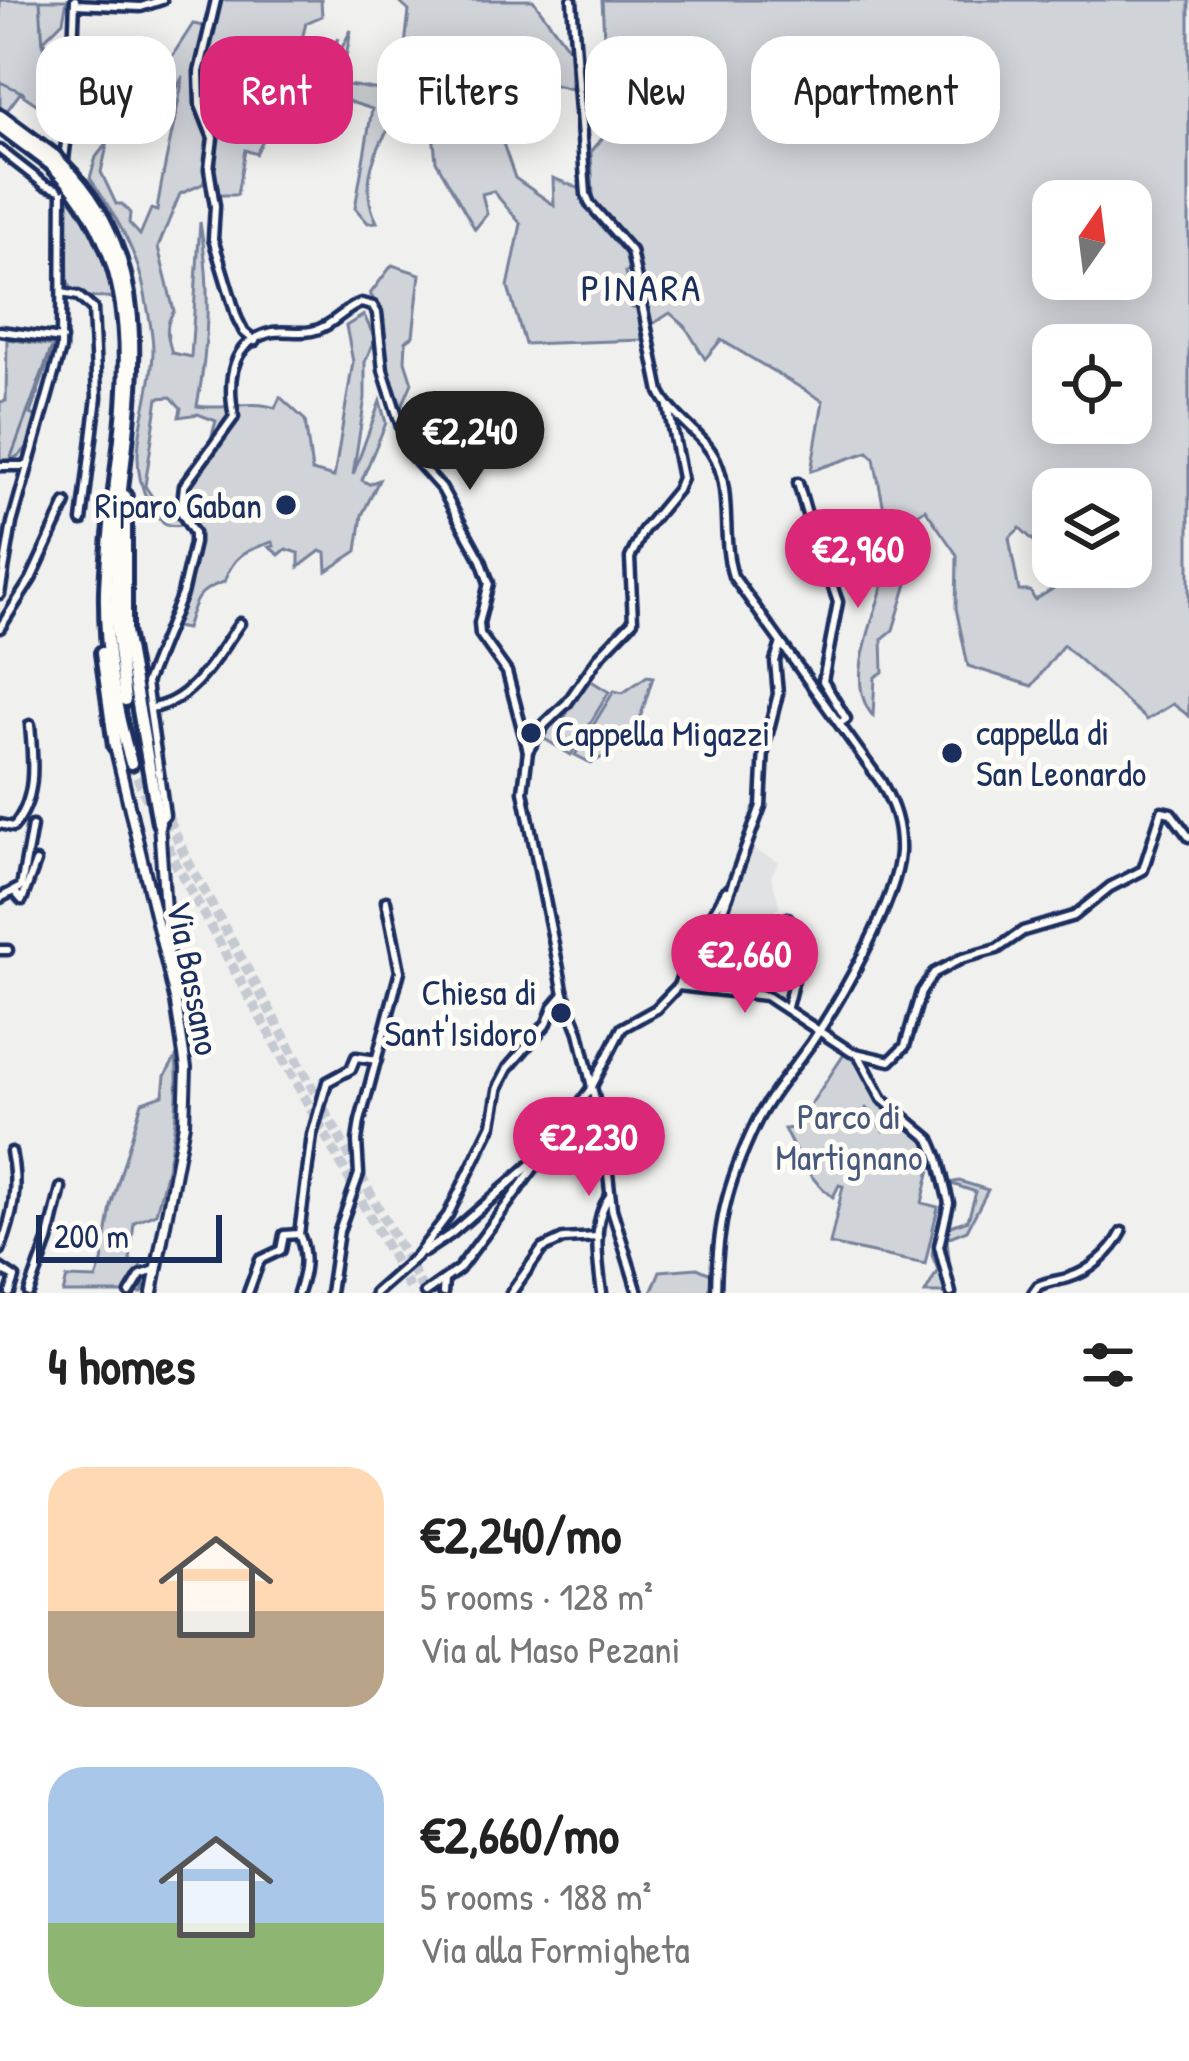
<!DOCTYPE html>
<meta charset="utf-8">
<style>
body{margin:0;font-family:"Patrick Hand",sans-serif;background:#f6f6f6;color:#222;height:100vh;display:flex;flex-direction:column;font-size:45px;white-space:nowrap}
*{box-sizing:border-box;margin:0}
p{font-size:39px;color:#767676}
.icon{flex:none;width:66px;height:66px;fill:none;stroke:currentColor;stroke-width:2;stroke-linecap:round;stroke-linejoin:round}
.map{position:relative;height:1293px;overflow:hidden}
.panel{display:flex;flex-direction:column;background:#fff;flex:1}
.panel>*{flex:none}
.hud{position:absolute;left:36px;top:36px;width:1119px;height:108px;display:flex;gap:24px}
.needle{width:78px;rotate:14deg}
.fabs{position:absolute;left:1032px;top:180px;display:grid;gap:24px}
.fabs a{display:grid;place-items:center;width:120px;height:120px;border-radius:24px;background:#fff;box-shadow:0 6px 30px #0003;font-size:60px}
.scale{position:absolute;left:36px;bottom:30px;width:186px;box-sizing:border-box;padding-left:12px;border:6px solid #1b2f5e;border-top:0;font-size:33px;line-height:42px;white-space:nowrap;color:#1b2f5e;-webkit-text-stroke:9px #fdfcf7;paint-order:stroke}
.price{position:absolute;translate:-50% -102px;padding:0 27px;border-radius:42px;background:#db2777;color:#fff;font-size:39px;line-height:78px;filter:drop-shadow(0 3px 6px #0008)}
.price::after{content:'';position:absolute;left:50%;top:72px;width:36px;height:27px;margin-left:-18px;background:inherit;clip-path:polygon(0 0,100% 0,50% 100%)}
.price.on{background:#222;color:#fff}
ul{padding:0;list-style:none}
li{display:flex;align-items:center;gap:36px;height:300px;padding:0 48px}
li span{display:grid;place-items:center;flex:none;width:336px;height:240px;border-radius:36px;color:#555}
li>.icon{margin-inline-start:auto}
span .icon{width:144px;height:144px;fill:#fffc;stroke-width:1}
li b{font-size:51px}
h2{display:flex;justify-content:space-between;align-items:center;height:144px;padding:0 48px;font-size:51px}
.tag{padding:0 42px;border-radius:36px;background:#fff;box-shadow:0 6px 30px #0003;font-size:42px;line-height:108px}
.tag.on{background:#db2777;color:#fff}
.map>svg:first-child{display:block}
</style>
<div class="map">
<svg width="1189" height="1293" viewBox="0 0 1189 1293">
<rect width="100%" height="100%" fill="#f0f0ee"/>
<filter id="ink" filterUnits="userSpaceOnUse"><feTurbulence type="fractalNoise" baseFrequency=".00833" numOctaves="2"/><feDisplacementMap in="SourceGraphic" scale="24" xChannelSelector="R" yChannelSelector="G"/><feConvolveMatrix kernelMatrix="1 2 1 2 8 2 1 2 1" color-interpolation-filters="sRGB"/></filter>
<g filter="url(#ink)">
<polygon fill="#e0e2e3" points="751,848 779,862 771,876 780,907 775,909 772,921 765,920 759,940 720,928"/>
<g fill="#d0d3d8" stroke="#76819b" stroke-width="3" fill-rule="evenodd">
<polygon points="0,0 67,0 63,21 44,40 50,57 68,60 63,122 20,93 6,112 0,108"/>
<path d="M218,0H321L322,16L306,23L290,87L256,154L245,150L237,195H217L205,177L203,184L180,194L158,247L174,311C164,325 167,337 172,353L191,357L200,222C211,285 209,343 197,406C223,411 251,399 275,408L280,397L305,420L312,471L334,477L353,362L346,326L364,315L375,339L365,362V398L353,475L380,401L386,423L362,480L369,484L379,480L362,515L357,551L327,571L326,553L320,551L299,567V553L286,549L279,555L269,547L274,546L272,542C244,551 234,555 224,582C196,590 194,602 186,629L175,627L200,532L192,522C168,531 160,524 149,503C122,453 153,403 153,350C153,332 148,312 145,294C137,250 115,215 90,178L96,157L108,142L101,172L116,204H122L130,213L129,223L140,235L151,209L157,211C163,165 176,122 183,76L157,129V113L139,110L172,81L165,67L193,24L214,28ZM171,397L181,408L179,417L198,414L216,421L210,443L181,479L187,491L184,512L167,519L145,486L158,398Z"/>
<path d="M397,0H533L570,50L571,89L514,75L495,120L515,178L554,205L553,178L593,194L591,152L609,130L602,0H1189V716L1173,704L1147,720L1063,645L1032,686L968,666L956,608L957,555L925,509L917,514L919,544L893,630L882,639L883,672L875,677L873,716C838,675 887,602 888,553C889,522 879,488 874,458L868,452L811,471L823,401L721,340L705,359L685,326L670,313L651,325L640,270L625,272L632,308L638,309L642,340L525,344L508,287L521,224L493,191L482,194L487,214L475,229L436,161L428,86L401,80L409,11ZM1053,201H1131V279H1053ZM1053,345H1131V423H1053ZM1053,489H1131V567H1055L1059,585L1035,600L1030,591H1019L1009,538L1020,528L1053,559Z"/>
<path d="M351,30L341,84L393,92L399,114C375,145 358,186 377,222L368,223L355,208L372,109L329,95L328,82H320L323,61L338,38L333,54L337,57Z"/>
<path d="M66,185L102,239L120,297C102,298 78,301 68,283Z"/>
<polygon points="392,265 420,274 413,336 406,341 405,361 412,383 399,413 386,370 381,310 370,294"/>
<path d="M7,339L54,346L30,414L38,417C31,442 28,458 0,462V402L6,401Z"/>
<polygon points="647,676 653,677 633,741 591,763 575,755 614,691 623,693"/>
<polygon points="588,679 609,692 571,755 543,738 557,715 564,718"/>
<path d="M845,1053L859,1066L878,1095L924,1136L933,1157L922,1203L938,1207L925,1264L830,1244L843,1186L839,1185L833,1197C810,1181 796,1154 784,1129L795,1128Z"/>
<path d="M176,1057C181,1109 170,1162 156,1213L134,1222L130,1261L140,1264L144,1286L142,1293H63L67,1278L96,1279L102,1262L111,1206L142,1102L163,1095L165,1076Z"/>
<polygon points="959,1181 988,1190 967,1230 947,1238 952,1293 925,1293 938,1270 932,1255 936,1231 968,1220 976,1192 949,1183"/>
<polygon points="697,1268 711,1274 710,1293 651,1293 660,1271"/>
</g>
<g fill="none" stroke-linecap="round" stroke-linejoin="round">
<g stroke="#6f7b97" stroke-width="3">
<polyline points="40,0 43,46 62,101"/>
<polyline points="0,82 24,93"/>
<polyline points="44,96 60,99"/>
<polyline points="11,457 51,349"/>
<polyline points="866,1108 884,1131"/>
</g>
<g stroke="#c5c9d1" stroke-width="10" stroke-dasharray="10 5" stroke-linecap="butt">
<polyline points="125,700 146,766"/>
<polyline points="131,763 175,862 412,1293"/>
<polyline points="163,805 185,856 425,1293"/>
</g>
<defs>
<g id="minor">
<polyline points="216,0 199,72 200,105 213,138 209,169 215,206 213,239 237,318 244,332 255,341"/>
<polyline points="75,4 141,7 162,0"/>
<polyline points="0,150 45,185 60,190"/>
<polyline points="62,293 78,296 93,309 97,397 82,521"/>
<polyline points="0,331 62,339"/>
<polyline points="0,466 28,466"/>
<polyline points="798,483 808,518 810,552 830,579 838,602 823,681 846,719 840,723"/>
<polyline points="0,628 31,579 66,503"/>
<path d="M150,708C192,704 218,654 240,623"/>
<path d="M159,822L165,815L146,683L182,594L194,543V533L181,512L184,486L234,417C227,381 230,341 273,332C286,330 299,334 312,331C332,327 342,310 361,303L373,306L377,313L383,370L409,452L442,489L481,560L489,583L479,623L480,634L507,672L528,751"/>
<path d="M0,824L13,827C38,799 33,760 30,725"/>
<polyline points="15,892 22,900 36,862"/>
<polyline points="0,898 21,887 32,826"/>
<polyline points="0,950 8,950"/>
<polyline points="691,953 707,954 761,806 764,749 778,694 775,661 781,643"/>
<polyline points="678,986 689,955 726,891"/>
<polyline points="787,1007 794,979 788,918"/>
<polyline points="819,1031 851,1052 890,1061 905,1046 921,992 934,973 963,958 997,949 1023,931 1074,916 1110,887 1143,870 1162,811 1171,813 1189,837"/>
<polyline points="858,1054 882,1099 930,1139 938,1158 949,1203 939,1246 951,1293"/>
<path d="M0,1250C13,1216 19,1188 11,1152"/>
<polyline points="424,1252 451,1234 537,1159"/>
<polyline points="0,1268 15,1278 10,1293"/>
<polyline points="29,1293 48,1241 61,1188"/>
<polyline points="130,1293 141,1275 155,1270"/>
<polyline points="248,1293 260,1260 281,1250 284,1235 299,1234"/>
<path d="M298,1293C305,1272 308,1255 299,1234L312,1135L327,1082L351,1069L356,1057L377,1060"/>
<polyline points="330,1293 339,1231 359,1174 357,1141 360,1121 400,971 386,901"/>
<polyline points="375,1293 416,1257 448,1215 492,1124 499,1085 508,1068 547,1023 553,1007 564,994"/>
<polyline points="443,1293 444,1280"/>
<polyline points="511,1293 542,1249 563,1239 598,1237"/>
<path d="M602,1293C598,1264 591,1220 610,1196"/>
<polyline points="638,1293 612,1209 604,1138 579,1032 564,994 523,791 528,751 545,724 567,703 601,654 633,621 630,558 643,531 677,490 682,478 668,407"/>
<path d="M1033,1293L1038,1286C1048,1281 1057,1281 1068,1278C1089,1272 1112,1252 1122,1232"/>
</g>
<g id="tertiary">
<path d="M572,0L586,194L590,204L631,251L660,392C673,419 703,433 716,460C732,495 721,539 733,576L881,782C894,805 901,825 900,852C897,901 840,1000 812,1042C793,1069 769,1096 755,1125C726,1186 717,1226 716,1293"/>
<polyline points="63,167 71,103 75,0"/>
<polyline points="0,594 12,523 61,349 62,180"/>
<polyline points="425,1293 459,1269 506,1206 590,1090 622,1028 656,1009 678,986 766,996 819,1031"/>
</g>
<g id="secondary">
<polyline points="115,746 176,1003 186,1068 184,1124 152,1293"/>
<polyline points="159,823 168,954"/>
</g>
<g id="trunk">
<polyline points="0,116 54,156"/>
<polyline points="0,126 51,164"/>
<path d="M73,176C156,270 131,386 120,500"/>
<path d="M70,184C166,302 110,453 106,591C105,650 114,706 131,763"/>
<polyline points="125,496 125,631 159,823"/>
<polyline points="118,518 115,615 125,700"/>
<polyline points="102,653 115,746"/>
</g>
</defs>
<use href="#minor" stroke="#1b2f5e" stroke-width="15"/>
<use href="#tertiary" stroke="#1b2f5e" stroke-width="15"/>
<use href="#secondary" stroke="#1b2f5e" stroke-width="16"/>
<use href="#trunk" stroke="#1b2f5e" stroke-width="20"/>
<use href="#minor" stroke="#fdfcf7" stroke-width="6"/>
<use href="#tertiary" stroke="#fdfcf7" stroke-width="6"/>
<use href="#secondary" stroke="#fdfcf7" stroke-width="8"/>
<use href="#trunk" stroke="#fdfcf7" stroke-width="10"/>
<defs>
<g id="trunk-bridge">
<polyline points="54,156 73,176"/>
<polyline points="51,164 70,184"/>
</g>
</defs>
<use href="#trunk-bridge" stroke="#1b2f5e" stroke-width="20" stroke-linecap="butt"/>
<use href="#trunk-bridge" stroke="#fdfcf7" stroke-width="10"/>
</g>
</g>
<g fill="#1b2f5e" stroke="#fdfcf7" stroke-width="4.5">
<circle cx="286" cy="505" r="12"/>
<circle cx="531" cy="733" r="12"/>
<circle cx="952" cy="753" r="12"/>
<circle cx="561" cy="1013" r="12"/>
</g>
<g text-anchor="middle" stroke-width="10" stroke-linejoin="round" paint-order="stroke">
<g font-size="36" fill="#1b2f5e" stroke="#fdfcf7" text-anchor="end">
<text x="262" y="518">Riparo Gaban</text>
<text x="976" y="745" text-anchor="start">cappella di<tspan x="976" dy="41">San Leonardo</tspan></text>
<text x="555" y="746" text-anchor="start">Cappella Migazzi</text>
<text x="537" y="1005">Chiesa di<tspan x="537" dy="41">Sant'Isidoro</tspan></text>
</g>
<g font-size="36" fill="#1b2f5e" stroke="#fdfcf7">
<text transform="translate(194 978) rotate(79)" y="13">Via Bassano</text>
</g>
<g font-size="36" fill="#48587c" stroke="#fdfcf7">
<text x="849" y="1129">Parco di<tspan x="849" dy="41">Martignano</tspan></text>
</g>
<g font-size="39" letter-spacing="3" fill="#1b2f5e" stroke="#fdfcf7">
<text x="642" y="301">PINARA</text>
</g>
</g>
</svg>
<div class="fabs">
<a><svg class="needle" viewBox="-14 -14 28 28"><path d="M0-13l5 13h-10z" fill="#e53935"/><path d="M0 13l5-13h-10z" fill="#767676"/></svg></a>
<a><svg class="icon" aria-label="locate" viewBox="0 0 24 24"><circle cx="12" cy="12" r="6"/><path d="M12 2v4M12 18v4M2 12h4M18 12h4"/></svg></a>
<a><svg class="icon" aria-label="layers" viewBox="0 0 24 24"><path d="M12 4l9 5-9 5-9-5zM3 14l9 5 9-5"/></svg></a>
</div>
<div class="scale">200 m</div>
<b class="price on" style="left:470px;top:493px">€2,240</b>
<b class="price" style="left:858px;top:611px">€2,960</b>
<b class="price" style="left:745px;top:1016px">€2,660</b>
<b class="price" style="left:589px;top:1199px">€2,230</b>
<div class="hud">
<a class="tag">Buy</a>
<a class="tag on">Rent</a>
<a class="tag">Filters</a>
<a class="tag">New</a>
<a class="tag">Apartment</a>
</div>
</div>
<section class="panel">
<h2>4 homes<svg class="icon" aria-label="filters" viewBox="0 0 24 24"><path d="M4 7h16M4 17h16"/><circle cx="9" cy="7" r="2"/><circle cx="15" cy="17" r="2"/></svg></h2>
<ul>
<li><span style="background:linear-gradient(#ffd9b3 60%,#b9a48a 0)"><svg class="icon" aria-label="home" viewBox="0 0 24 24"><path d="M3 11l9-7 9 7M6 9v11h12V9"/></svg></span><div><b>€2,240/mo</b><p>5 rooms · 128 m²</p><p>Via al Maso Pezani</p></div></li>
<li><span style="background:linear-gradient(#a9c7e8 65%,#8fb573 0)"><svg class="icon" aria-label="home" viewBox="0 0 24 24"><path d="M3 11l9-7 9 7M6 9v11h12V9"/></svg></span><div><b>€2,660/mo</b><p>5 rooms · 188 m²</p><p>Via alla Formigheta</p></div></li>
</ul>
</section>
